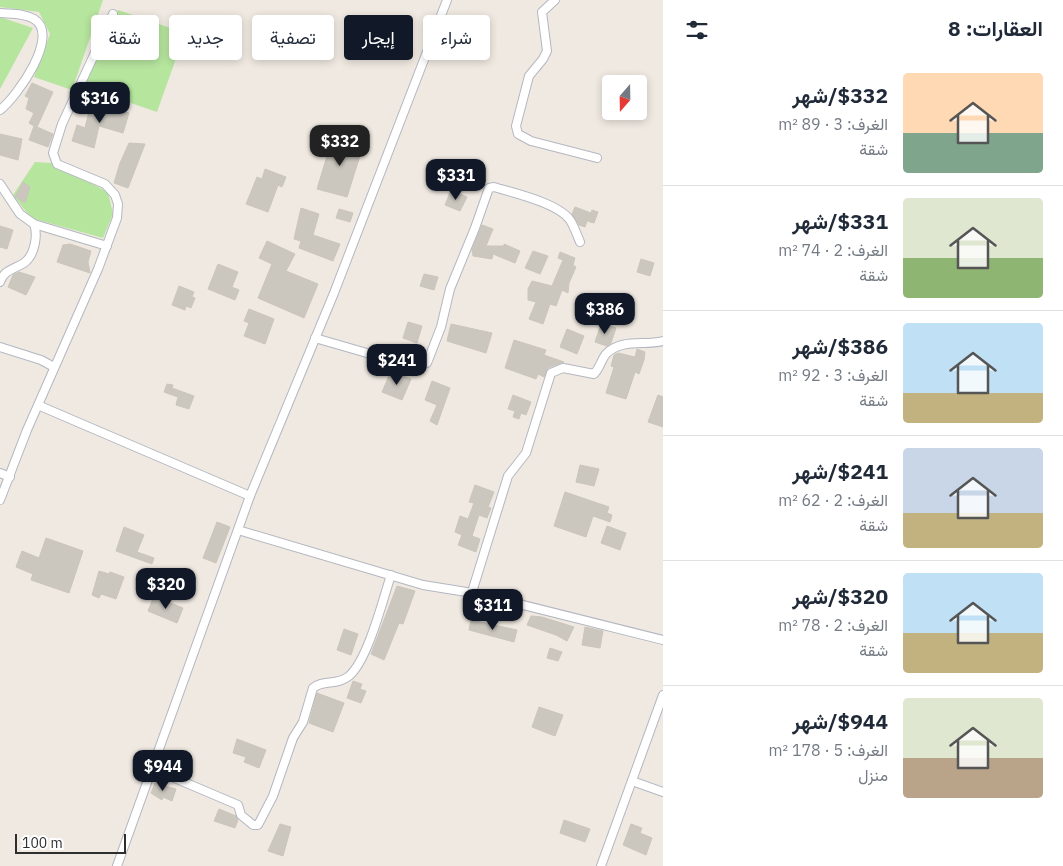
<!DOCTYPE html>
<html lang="ar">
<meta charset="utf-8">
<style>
body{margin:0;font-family:"IBM Plex Sans",Vazirmatn,sans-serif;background:#f2f2f3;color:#1f2937;direction:rtl;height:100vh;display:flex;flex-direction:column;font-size:19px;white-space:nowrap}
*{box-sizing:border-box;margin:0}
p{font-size:16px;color:#747a83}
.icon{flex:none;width:28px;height:28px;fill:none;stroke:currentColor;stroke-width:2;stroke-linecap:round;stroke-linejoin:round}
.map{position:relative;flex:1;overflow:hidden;direction:ltr}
.side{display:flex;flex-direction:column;background:#fff;width:400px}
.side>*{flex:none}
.guide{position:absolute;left:15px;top:15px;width:475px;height:45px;direction:rtl;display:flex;gap:10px}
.needle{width:32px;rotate:200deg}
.buttons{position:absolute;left:602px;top:75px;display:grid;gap:10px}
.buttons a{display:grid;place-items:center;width:45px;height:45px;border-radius:5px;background:#fff;box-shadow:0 2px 8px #0003;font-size:25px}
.scale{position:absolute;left:15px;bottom:12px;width:111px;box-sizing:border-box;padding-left:5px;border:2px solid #2e2e2e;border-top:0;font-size:14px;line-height:18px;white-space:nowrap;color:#2e2e2e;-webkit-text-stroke:4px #fff;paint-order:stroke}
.price{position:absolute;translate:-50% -42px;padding:0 11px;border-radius:10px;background:#111827;color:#fff;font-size:16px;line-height:32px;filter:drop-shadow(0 1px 2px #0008)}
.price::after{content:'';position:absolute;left:50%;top:30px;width:15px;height:11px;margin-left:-8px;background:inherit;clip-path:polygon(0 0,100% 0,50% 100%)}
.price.selected{background:#222;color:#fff}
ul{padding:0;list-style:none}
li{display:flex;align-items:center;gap:15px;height:125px;padding:0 20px}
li+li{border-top:1px solid #e0e1e3}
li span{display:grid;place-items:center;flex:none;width:140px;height:100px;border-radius:5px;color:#555}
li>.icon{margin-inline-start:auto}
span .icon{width:60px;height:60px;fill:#fffc;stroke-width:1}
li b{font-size:21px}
h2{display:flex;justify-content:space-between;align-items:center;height:60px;padding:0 20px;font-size:21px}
.tag{padding:0 18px;border-radius:5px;background:#fff;box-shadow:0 2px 8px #0003;font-size:18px;line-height:45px}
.tag.selected{background:#111827;color:#fff}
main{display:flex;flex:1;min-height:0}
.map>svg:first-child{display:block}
</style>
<main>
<section class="side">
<h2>العقارات: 8<svg class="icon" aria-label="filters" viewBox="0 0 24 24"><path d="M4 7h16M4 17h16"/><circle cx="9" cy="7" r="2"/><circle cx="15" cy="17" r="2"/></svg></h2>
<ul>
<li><span style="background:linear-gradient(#ffd9b3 60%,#7fa58c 0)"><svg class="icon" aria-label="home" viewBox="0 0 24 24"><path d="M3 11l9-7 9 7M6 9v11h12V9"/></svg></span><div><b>$332/شهر</b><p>الغرف: 3 · 89 m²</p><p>شقة</p></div></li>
<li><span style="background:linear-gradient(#dfe7d0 60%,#8fb573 0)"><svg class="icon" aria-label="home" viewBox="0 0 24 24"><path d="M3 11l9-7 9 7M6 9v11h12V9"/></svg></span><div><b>$331/شهر</b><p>الغرف: 2 · 74 m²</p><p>شقة</p></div></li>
<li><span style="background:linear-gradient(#bfe0f5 70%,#c2b280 0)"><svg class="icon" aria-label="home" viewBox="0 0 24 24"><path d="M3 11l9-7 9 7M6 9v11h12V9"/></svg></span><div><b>$386/شهر</b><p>الغرف: 3 · 92 m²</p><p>شقة</p></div></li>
<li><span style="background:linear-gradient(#c9d6e8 65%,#c2b280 0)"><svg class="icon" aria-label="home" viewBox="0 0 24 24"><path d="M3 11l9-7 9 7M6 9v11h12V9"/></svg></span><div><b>$241/شهر</b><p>الغرف: 2 · 62 m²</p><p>شقة</p></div></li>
<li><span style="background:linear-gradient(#bfe0f5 60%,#c2b280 0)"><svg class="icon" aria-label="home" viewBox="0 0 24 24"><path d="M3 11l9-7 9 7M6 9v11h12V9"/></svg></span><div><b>$320/شهر</b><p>الغرف: 2 · 78 m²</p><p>شقة</p></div></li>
<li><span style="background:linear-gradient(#dfe7d0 60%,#b9a48a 0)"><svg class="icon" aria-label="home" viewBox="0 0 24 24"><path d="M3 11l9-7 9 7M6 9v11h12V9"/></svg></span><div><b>$944/شهر</b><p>الغرف: 5 · 178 m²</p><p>منزل</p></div></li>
</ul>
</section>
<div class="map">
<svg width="663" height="866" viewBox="0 0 663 866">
<rect width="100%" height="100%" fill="#efe9e1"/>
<g fill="#b6e59e">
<polygon points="0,0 103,0 72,90 34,77 50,34 39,12 0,7"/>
<polygon points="118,10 185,33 157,112 81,86"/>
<polygon points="0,17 33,28 0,89"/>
<polygon points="35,162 52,163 108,192 113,214 103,238 31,218 13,195"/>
</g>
<g fill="#cbc7bf" stroke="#cbc5ba">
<polygon points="32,83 53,92 37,127 53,134 48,147 29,140 34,126 29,123 34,113 26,109 29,98 25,96"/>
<polygon points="91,103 129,113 123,133 99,126 94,148 72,141 77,125 85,128"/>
<polygon points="0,134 22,139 18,160 0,155"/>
<polygon points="333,136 363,146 347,197 317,189"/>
<polygon points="129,143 145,144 128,188 114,183 120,163"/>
<polygon points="265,169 286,177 282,187 278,185 268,212 246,204 257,177 262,179"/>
<polygon points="23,182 30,187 25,203 15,197"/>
<polygon points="451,190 467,197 460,211 445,205"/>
<polygon points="575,207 591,213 592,210 598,212 594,223 587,221 585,227 579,225 572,214"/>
<polygon points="301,208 319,214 313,235 340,244 333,261 299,248 301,241 294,239"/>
<polygon points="339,209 353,213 350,222 336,218"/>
<polygon points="482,225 493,229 486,246 504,246 504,244 520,251 515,263 493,254 492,259 473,256 472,250"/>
<polygon points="0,226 13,230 7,249 0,247"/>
<polygon points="267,241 295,254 286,271 318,284 304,318 258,298 272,264 259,258"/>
<polygon points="70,244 91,251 88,262 90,273 57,262 63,245"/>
<polygon points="533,251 548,256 540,274 525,268"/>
<polygon points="560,252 575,258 573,265 576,267 569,283 568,293 562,290 556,306 550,304 543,324 529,319 536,302 528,300 528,289 532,281 552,286 563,260 558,258"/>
<polygon points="641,259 654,263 650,276 637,272"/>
<polygon points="218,264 238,272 232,287 239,290 235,300 208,289"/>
<polygon points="19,272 35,277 26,295 8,287 13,275"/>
<polygon points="424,274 438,277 434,290 420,286"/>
<polygon points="179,286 194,292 192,297 195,298 191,308 186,306 185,310 172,305"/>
<polygon points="249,309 274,319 265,344 244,336 249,323 244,321"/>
<polygon points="408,322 422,326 417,343 403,338"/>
<polygon points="451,324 492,333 486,353 447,341"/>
<polygon points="601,324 616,328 611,343 607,346 595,342"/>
<polygon points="567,329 584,336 577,354 560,347"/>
<polygon points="514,340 546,350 544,355 564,362 548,368 544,377 538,374 536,379 505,368"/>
<polygon points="637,349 645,352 644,360 639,374 635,372 626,399 606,393 614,367 611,366 614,355 618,353 635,357"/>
<polygon points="391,371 411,379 402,400 382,392"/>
<polygon points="432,381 450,388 437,425 430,421 437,405 425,400"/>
<polygon points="167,384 173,385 172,388 194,396 189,409 176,405 178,397 164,392"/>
<polygon points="513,395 531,402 526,415 521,413 519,419 513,417 515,411 508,409"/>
<polygon points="658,395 663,397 663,427 648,422"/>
<polygon points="580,465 599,469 594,486 576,482"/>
<polygon points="475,485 494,492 488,507 491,508 487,518 479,515 472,536 480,539 476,552 458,545 462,535 455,532 460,516 468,519 474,503 469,502"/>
<polygon points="565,492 609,507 607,513 612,515 610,522 593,516 586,537 554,526"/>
<polygon points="217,522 230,527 216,563 203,558"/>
<polygon points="607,526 626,533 620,550 601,543"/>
<polygon points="124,527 144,535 137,552 154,558 152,564 116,551"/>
<polygon points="46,538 83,551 69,593 31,580 33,574 16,567 22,551 39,558"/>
<polygon points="99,571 109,574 110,572 124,577 116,599 101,594 99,598 92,595"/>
<polygon points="397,586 415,591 403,624 399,623 384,660 371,654"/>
<polygon points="154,596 183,608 177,623 148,611"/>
<polygon points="531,616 542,617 574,627 567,641 556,635 527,625"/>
<polygon points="471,620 517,630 514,642 469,630"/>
<polygon points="585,627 603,631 600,648 582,645"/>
<polygon points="344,629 358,634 351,655 337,650"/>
<polygon points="550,648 562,652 558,661 547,658"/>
<polygon points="353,681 362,684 360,689 366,691 361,703 347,698"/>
<polygon points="317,693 344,703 333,732 309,723"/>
<polygon points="539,707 563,715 555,736 532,727"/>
<polygon points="237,739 266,750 259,768 244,762 246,757 233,753"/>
<polygon points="155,783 176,789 172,801 163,797 162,800 151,793"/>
<polygon points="219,809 236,816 238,820 235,828 214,821"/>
<polygon points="564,820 590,829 585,842 560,833"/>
<polygon points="280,824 291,827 283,856 268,851"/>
<polygon points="631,824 642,828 640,833 652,838 646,855 623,845"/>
</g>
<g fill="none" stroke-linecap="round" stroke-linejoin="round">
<defs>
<g id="minor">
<polyline points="555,0 542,12 547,51 543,59 529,76 516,126 518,134 531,141 597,158"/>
<path d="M0,13C11,14 24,13 34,19C61,35 17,97 0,110"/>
<polyline points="0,184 20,214 34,224 107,246"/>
<path d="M0,282C4,270 14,269 24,263C35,255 38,235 34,224"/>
<path d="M315,338L415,367L427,363L441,327L450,289L475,228L489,188L494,187C514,193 558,203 570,220C574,226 577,235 580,242"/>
<polyline points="0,347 41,360 54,367"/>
<polyline points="40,406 250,496"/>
<polyline points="0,473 10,477"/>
<polyline points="0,500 27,430 98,269 117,218 118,204 115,195 105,184 57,164 53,153 62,124 113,14"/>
<polyline points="238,530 423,585 479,594 663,640"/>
<path d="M472,592L508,476L526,453L551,373L563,368L594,374C600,368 601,360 606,354C622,338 644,346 663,341"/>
<path d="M151,768L238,805L241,815L253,825H258L273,796L293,738L303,722L313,688C323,679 337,686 349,676C368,660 383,599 391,575"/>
<polyline points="632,781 663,792"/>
<polyline points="117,866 250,496 334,293 447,0"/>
<polyline points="601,866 663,695"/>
</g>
</defs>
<use href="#minor" stroke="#b4b7c1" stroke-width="10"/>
<use href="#minor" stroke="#fff" stroke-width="8"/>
</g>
</svg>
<div class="buttons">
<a><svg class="needle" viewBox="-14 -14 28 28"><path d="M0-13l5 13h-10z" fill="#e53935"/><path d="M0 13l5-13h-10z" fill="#747a83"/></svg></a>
</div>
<div class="scale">100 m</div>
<b class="price" style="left:100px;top:124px">$316</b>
<b class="price selected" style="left:340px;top:167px">$332</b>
<b class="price" style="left:456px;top:201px">$331</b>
<b class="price" style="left:605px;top:335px">$386</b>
<b class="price" style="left:397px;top:386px">$241</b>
<b class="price" style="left:166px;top:610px">$320</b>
<b class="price" style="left:493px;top:631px">$311</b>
<b class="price" style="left:163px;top:792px">$944</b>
<div class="guide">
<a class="tag">شراء</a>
<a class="tag selected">إيجار</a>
<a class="tag">تصفية</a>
<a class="tag">جديد</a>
<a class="tag">شقة</a>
</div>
</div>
</main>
